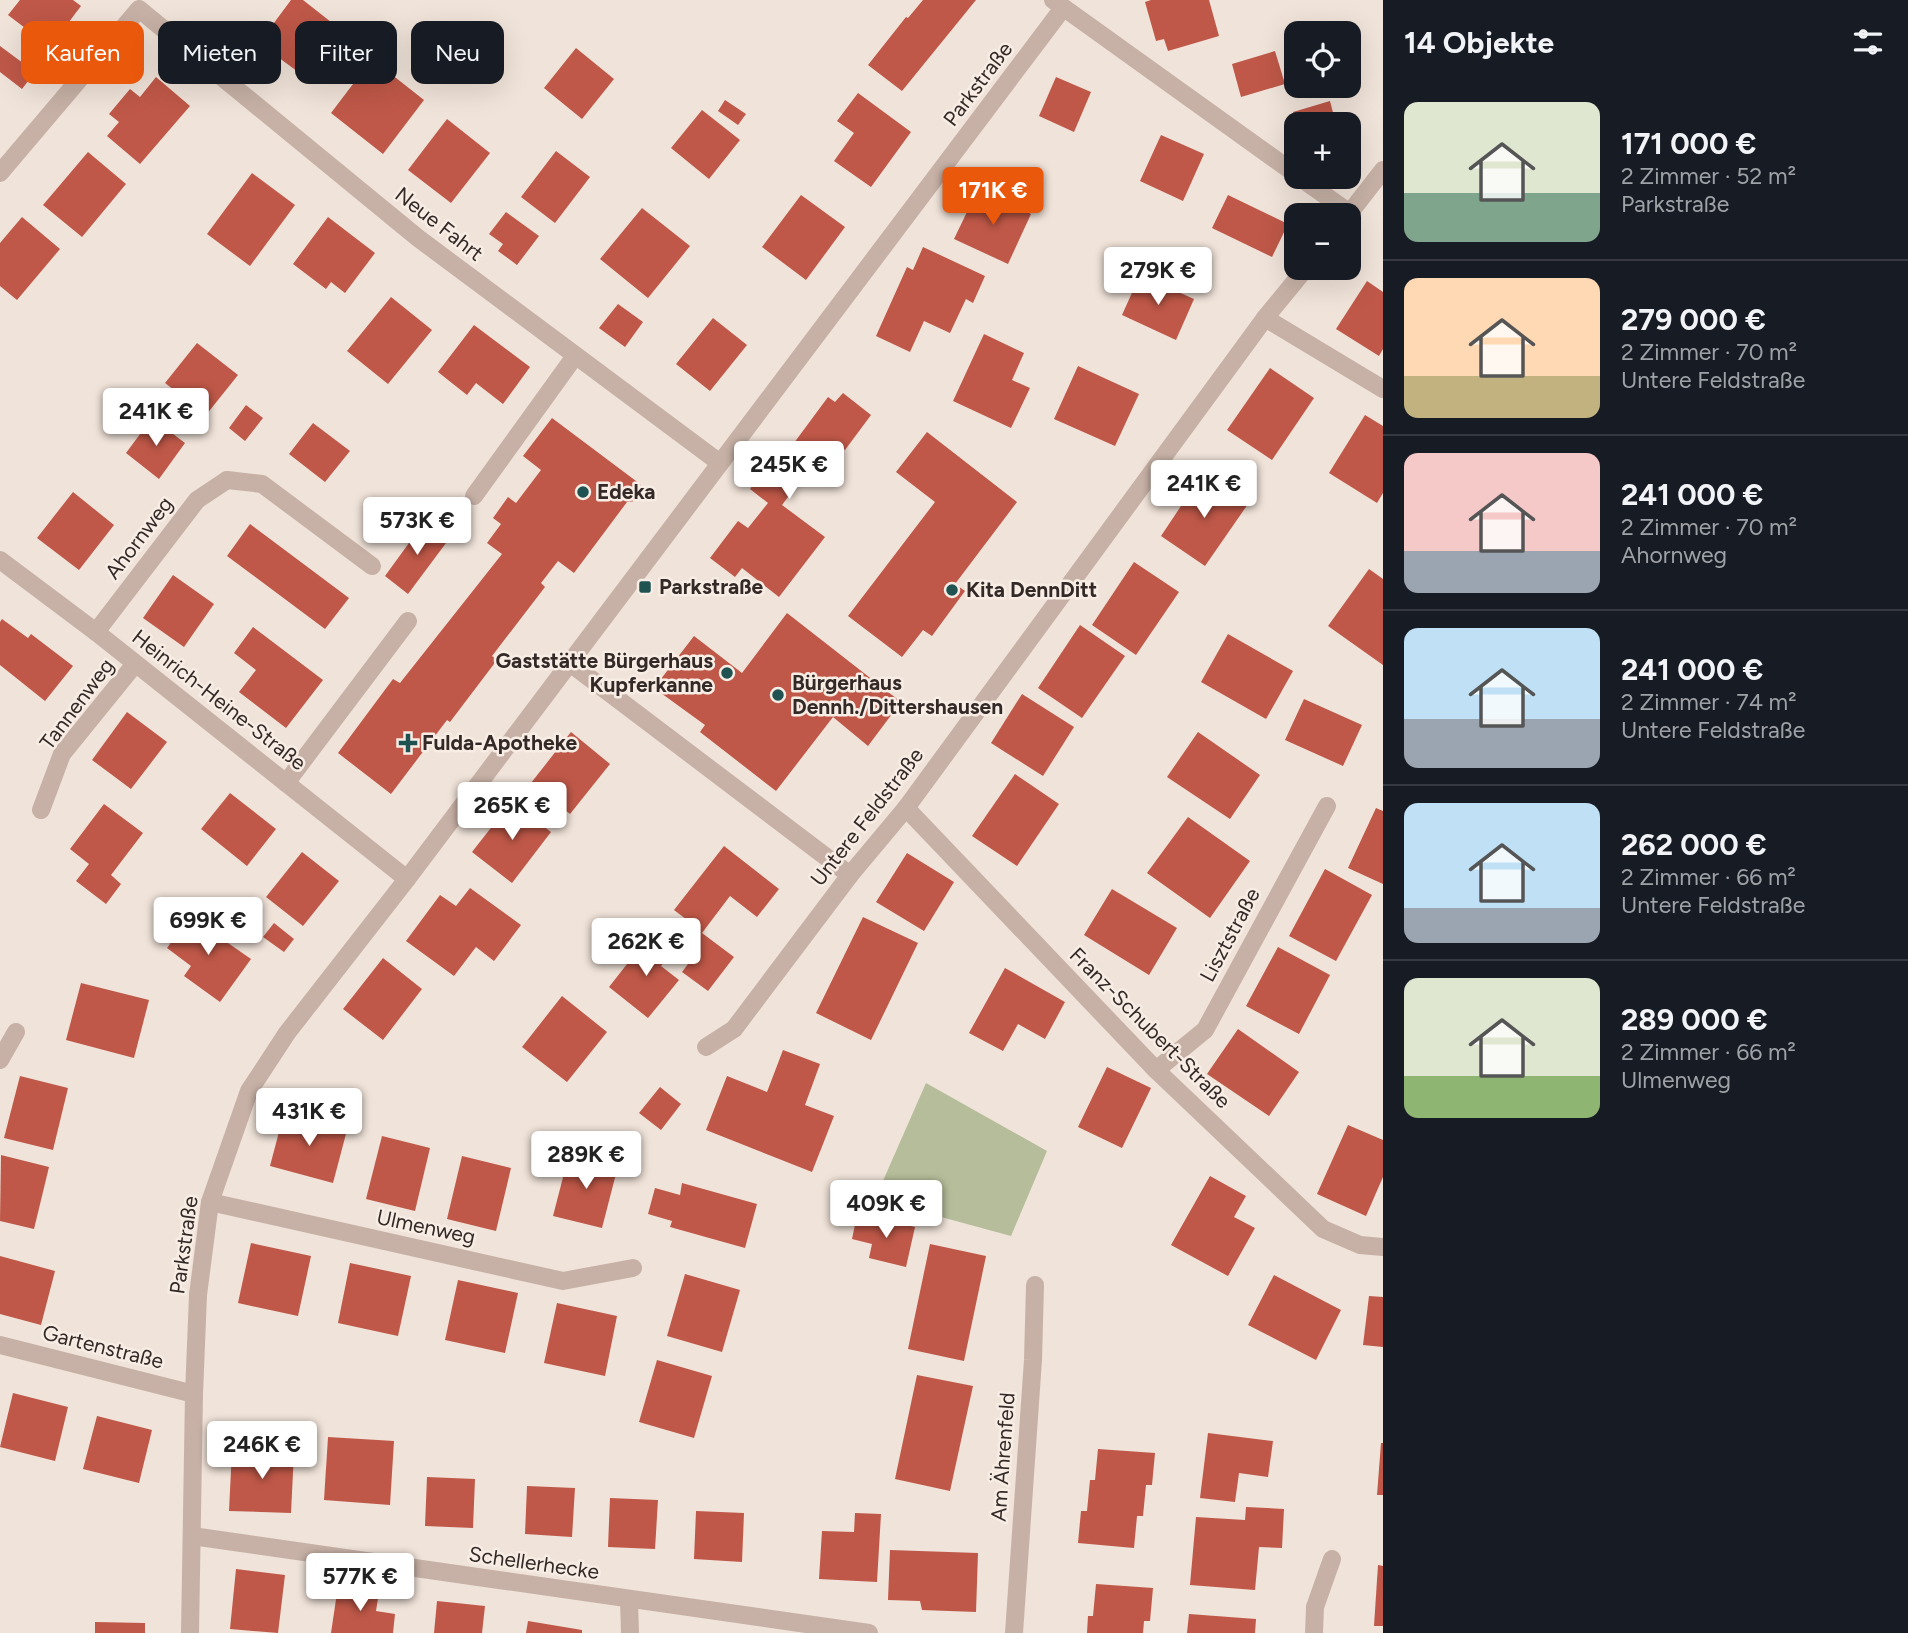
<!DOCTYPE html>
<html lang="de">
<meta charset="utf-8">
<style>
body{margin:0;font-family:Figtree,sans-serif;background:#242831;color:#f1f3f6;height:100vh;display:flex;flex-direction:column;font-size:26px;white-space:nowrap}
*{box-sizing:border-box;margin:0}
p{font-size:23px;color:#9ea1a6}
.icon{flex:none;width:38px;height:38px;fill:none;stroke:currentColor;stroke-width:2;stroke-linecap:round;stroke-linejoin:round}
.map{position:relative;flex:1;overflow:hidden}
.panel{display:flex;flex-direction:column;background:#171b24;width:525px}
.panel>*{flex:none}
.hud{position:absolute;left:21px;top:21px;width:665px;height:63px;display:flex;gap:14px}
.tools{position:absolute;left:1284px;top:21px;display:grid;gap:14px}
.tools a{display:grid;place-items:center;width:77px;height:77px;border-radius:14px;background:#171b24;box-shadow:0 7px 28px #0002;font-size:35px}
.price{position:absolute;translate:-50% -60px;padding:0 16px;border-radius:7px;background:#fff;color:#222;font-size:23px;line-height:46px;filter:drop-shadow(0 2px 4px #0008)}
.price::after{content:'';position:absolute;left:50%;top:42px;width:21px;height:16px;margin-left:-10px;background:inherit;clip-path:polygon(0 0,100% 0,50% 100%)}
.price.selected{background:#ea580c;color:#fff}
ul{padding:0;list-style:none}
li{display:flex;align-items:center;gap:21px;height:175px;padding:0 21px}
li+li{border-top:2px solid #363941}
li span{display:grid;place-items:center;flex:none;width:196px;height:140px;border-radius:14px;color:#555}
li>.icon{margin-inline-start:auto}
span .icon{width:84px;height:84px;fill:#fffc;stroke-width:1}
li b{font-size:30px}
h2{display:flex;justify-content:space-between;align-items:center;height:84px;padding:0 21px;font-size:30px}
.pill{padding:0 24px;border-radius:14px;background:#171b24;box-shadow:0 7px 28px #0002;font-size:24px;line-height:63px}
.pill.selected{background:#ea580c;color:#fff}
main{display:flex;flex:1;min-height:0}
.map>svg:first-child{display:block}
</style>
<main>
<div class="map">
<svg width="1383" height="1633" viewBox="0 0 1383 1633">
<rect width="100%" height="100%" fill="#f0e3d9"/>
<polygon fill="#b5bd9a" points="926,1083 1047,1151 1011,1236 875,1199"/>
<g fill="#bf5848">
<polygon points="20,0 73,0 81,6 50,47 8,15"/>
<polygon points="291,0 303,0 331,22 314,45 332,58 313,83 259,43"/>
<polygon points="923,0 976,0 902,91 868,65 906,17 908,18"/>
<polygon points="1151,0 1209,0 1219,36 1168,51 1164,39 1156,41 1145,2"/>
<polygon points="0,46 35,72 22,89 0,72"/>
<polygon points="576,48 614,79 582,119 544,88"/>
<polygon points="1275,51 1285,84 1241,97 1232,64"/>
<polygon points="372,59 424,100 383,154 331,113"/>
<polygon points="156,77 190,106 140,164 107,136 119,122 109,114 130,89 140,97"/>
<polygon points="1056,77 1091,92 1074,132 1039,116"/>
<polygon points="858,93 911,132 871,187 834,161 854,133 837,121"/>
<polygon points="725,100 746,114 738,125 718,111"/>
<polygon points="1330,101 1336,124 1296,124 1293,112"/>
<polygon points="702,110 740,140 709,179 671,148"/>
<polygon points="447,119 490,153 451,203 408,170"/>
<polygon points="1161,135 1204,154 1183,201 1140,181"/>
<polygon points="556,151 590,177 555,223 521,197"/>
<polygon points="88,152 126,184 82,237 43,205"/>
<polygon points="252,173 295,205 250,266 207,234"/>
<polygon points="978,189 1031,214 1008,264 954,239"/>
<polygon points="801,195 845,227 806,280 762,247"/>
<polygon points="1228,195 1288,224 1272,257 1212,228"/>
<polygon points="642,208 690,246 648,298 600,259"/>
<polygon points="506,212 539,236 517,265 498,251 503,244 489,234"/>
<polygon points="22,217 60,249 17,300 0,286 0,243"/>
<polygon points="328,217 375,253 345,293 331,282 326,289 293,264"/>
<polygon points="923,247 985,276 973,303 966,299 950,333 924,321 910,352 876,336 907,267 913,270"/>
<polygon points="1140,275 1194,299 1176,340 1122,315"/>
<polygon points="1367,281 1383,292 1383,349 1379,356 1336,329"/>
<polygon points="391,297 432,330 388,384 347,351"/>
<polygon points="618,304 643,322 625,347 599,328"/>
<polygon points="713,318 747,345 710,391 676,364"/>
<polygon points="474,325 530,367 503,404 476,383 467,395 438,372"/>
<polygon points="984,334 1024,353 1012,380 1030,388 1011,428 953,401"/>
<polygon points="197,343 238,375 206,415 165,383"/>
<polygon points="1078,366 1139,394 1115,446 1054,419"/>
<polygon points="1270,368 1314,398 1272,460 1227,430"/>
<polygon points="843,393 871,415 845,450 837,444 819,469 813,464 782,505 825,537 779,597 742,568 735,577 710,558 738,521 748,528 768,503 750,489 785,443 791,447 828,397 835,402"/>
<polygon points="246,405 263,418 245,441 229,428"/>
<polygon points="1365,415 1383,426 1383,493 1377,503 1329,473"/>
<polygon points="152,418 185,443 159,479 126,453"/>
<polygon points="552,418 640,484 643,500 627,502 574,573 558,561 541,583 545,587 492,656 497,660 450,722 447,720 391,794 338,753 393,679 400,683 502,554 487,543 501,524 493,518 508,497 516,503 541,470 523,456"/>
<polygon points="313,423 350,451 325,482 289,454"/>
<polygon points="927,432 1017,502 955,584 965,591 932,636 923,630 902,657 848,616 935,502 896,472"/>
<polygon points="1203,473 1248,504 1205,566 1161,536"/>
<polygon points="73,492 114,525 79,570 37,538"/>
<polygon points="425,521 449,539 408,594 385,576"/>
<polygon points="250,524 349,598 325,629 227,556"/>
<polygon points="1134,562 1179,592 1136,655 1092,625"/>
<polygon points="1369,569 1383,579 1383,665 1328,626"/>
<polygon points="173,575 214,604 184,647 143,618"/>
<polygon points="787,613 901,702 868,746 833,717 776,791 700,732 705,725 654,688 694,636 742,673"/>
<polygon points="2,619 28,638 31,634 73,666 45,701 0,665 0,622"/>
<polygon points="1080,625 1125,656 1082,718 1038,688"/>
<polygon points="253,627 323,680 286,728 239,692 256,670 234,653"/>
<polygon points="1228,634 1293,671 1266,719 1201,682"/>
<polygon points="1022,694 1074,727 1043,776 991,743"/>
<polygon points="1304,699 1362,725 1343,766 1285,740"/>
<polygon points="127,712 167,742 131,789 92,760"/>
<polygon points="571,732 610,764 570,814 531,783"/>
<polygon points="1198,732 1260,775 1230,819 1167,777"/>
<polygon points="1015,774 1059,804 1017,866 972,836"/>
<polygon points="230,793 276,829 247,866 201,829"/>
<polygon points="512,801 551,832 512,883 472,852"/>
<polygon points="104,804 143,833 111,875 121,884 106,904 76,881 89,864 70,849"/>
<polygon points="1376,808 1383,811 1383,884 1348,868"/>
<polygon points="1188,817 1250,861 1210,918 1147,873"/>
<polygon points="724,846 779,889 757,917 730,896 702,933 734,957 708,991 682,972 697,952 688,945 699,929 674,910"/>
<polygon points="302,852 339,881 303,926 266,897"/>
<polygon points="907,853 954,882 924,931 876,902"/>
<polygon points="1325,869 1372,895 1336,961 1289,936"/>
<polygon points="470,888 521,925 494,961 476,947 454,976 406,941 440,895 456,906"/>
<polygon points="1112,889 1177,928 1149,975 1084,935"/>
<polygon points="194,911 219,929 215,934 251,959 220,1002 184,976 191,966 167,948"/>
<polygon points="863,917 918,943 871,1040 816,1013"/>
<polygon points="274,923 294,939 284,952 263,937"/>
<polygon points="649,936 671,954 661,966 679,980 648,1018 609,987"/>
<polygon points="1278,947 1330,975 1299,1034 1246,1006"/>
<polygon points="383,958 422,989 383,1040 343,1009"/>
<polygon points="1005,968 1065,1002 1045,1039 1018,1024 1003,1051 969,1033"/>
<polygon points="81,983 149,1000 134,1058 66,1040"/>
<polygon points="562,996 607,1032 567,1082 522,1047"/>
<polygon points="1238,1029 1299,1072 1269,1116 1207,1074"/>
<polygon points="783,1050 820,1064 805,1105 834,1116 812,1172 706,1130 727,1076 767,1092"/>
<polygon points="1107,1067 1151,1088 1122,1148 1078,1127"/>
<polygon points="20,1076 68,1088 53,1150 4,1138"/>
<polygon points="660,1087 681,1104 661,1130 639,1113"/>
<polygon points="284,1113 347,1130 333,1183 270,1166"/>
<polygon points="1348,1125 1383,1140 1383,1177 1366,1216 1317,1194"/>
<polygon points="382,1136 430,1148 415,1211 366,1199"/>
<polygon points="569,1154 618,1166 602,1228 553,1216"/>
<polygon points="1,1155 49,1167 34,1229 0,1221"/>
<polygon points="462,1156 511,1168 496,1231 447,1219"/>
<polygon points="1210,1176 1246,1196 1234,1217 1255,1228 1228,1276 1171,1245"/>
<polygon points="682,1183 757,1204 745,1248 670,1227 672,1221 648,1214 655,1188 680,1195"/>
<polygon points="879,1218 915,1227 906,1267 869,1258 872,1244 852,1239 856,1220 877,1225"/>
<polygon points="251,1243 311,1256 298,1316 238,1303"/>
<polygon points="930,1244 986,1256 964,1361 908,1349"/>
<polygon points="0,1256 55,1271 41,1325 0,1314"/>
<polygon points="350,1263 411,1276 398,1336 338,1323"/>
<polygon points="685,1274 740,1290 722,1352 667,1336"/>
<polygon points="1274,1275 1341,1310 1316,1360 1248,1325"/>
<polygon points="458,1280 518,1293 505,1353 445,1340"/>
<polygon points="1369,1296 1383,1297 1383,1347 1363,1345"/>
<polygon points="557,1303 617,1316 605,1376 544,1363"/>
<polygon points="657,1360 712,1376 694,1438 639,1422"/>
<polygon points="917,1375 973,1386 950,1491 895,1479"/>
<polygon points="13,1393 68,1407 55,1461 0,1447"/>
<polygon points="97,1416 152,1430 139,1483 83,1469"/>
<polygon points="1208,1433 1273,1441 1268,1477 1239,1473 1235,1502 1200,1498"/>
<polygon points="328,1437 394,1441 390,1505 324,1500"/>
<polygon points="1381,1443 1383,1443 1383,1495 1377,1495"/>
<polygon points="1098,1449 1155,1453 1152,1485 1146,1485 1143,1516 1137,1516 1134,1548 1078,1543 1081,1511 1087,1511 1090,1480 1095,1480"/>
<polygon points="232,1450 294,1452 291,1513 229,1511"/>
<polygon points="427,1477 475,1479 473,1528 425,1526"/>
<polygon points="527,1486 575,1488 572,1537 525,1534"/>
<polygon points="610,1498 658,1500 655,1549 608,1547"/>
<polygon points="1246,1507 1284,1509 1282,1548 1259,1547 1255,1590 1190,1585 1196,1517 1245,1520"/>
<polygon points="696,1511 744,1513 742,1562 694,1559"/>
<polygon points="855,1513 881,1514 877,1582 819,1579 822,1531 854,1532"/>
<polygon points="890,1550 978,1553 976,1612 922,1610 920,1601 888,1600"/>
<polygon points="1378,1565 1383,1566 1383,1626 1374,1626"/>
<polygon points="236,1569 285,1575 278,1633 230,1629"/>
<polygon points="1096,1584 1153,1588 1150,1621 1144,1621 1143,1633 1087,1633 1088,1616 1093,1616"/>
<polygon points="338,1586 379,1592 376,1611 395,1614 393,1633 331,1633"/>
<polygon points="437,1601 485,1606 482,1633 434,1633"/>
<polygon points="1189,1614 1256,1619 1255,1633 1187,1633"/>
<polygon points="528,1621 582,1630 582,1633 526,1633"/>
<polygon points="95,1622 145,1623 145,1633 95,1633"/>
</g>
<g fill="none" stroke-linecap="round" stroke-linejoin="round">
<g stroke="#c7b1a6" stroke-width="18">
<polyline points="227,480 262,484 372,566"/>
<polyline points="474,496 575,356"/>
<polyline points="570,663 850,875"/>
<polyline points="286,783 408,621"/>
</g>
<g stroke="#c7b1a6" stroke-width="18">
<polyline points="1053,0 1297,175"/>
<polyline points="0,173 139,9 418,238 720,463"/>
<polyline points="1299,177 1350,213"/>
<polyline points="1348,215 1383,170"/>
<polyline points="1265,318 1383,389"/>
<polyline points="0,560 96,632 407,879"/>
<polyline points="96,632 197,500 227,480"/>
<polyline points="906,808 1156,1070 1323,1229 1360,1245 1383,1247"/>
<polyline points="41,810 62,754 135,664"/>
<polyline points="706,1047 734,1029 850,875 906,808 1265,318 1306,268"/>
<polyline points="0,1060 16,1032"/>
<polyline points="1156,1070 1205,1030 1327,806"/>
<polyline points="210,1202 563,1281 633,1268"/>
<polyline points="0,1345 194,1394"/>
<polyline points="192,1536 869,1633"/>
<polyline points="629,1600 630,1633"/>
<polyline points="190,1633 194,1394 198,1295 210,1202 249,1091 287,1033 407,879 1063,8"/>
<polyline points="1014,1633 1033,1360 1035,1285"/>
<polyline points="1314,1633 1315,1607 1332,1559"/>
</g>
</g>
<g fill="#1f5250" stroke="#f8ede5" stroke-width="2.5">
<circle cx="583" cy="492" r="7"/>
<rect x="638" y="580" width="14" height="14" rx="3.5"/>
<circle cx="952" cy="590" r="7"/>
<circle cx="727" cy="673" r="7"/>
<circle cx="778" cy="695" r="7"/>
<path d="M404.5 732.5h7v7h7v7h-7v7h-7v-7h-7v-7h7z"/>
</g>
<g text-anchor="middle" stroke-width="5" stroke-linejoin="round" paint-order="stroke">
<g font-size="21" fill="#332926" stroke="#f8ede5">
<text transform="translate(978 84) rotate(-53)" y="7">Parkstraße</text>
<text transform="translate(439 224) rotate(38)" y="7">Neue Fahrt</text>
<text transform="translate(139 538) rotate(-53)" y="7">Ahornweg</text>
<text transform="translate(219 700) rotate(38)" y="7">Heinrich-Heine-Straße</text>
<text transform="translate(77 704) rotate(-53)" y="7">Tannenweg</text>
<text transform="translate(867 817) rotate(-52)" y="7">Untere Feldstraße</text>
<text transform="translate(1230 935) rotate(-62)" y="7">Lisztstraße</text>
<text transform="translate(1150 1028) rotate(45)" y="7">Franz-Schubert-Straße</text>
<text transform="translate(426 1227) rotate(12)" y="7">Ulmenweg</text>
<text transform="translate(184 1245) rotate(-82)" y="7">Parkstraße</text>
<text transform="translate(103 1347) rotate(14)" y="7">Gartenstraße</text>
<text transform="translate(1003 1457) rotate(-86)" y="7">Am Ährenfeld</text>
<text transform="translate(534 1563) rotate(8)" y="7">Schellerhecke</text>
</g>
<g font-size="21" font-weight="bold" fill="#332926" stroke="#f8ede5" text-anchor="start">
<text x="597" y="499">Edeka</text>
<text x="659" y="594">Parkstraße</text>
<text x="966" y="597">Kita DennDitt</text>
<text x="713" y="668" text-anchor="end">Gaststätte Bürgerhaus<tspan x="713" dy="24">Kupferkanne</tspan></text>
<text x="792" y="690">Bürgerhaus<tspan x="792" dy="24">Dennh./Dittershausen</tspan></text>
<text x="422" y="750">Fulda-Apotheke</text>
</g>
</g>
</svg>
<div class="tools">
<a><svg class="icon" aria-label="locate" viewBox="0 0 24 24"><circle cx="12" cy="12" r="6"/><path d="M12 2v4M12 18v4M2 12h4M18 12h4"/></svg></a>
<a>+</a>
<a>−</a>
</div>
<b class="price selected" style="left:993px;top:227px">171K €</b>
<b class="price" style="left:1158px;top:307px">279K €</b>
<b class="price" style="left:156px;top:448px">241K €</b>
<b class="price" style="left:789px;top:501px">245K €</b>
<b class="price" style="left:1204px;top:520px">241K €</b>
<b class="price" style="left:417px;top:557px">573K €</b>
<b class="price" style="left:512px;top:842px">265K €</b>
<b class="price" style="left:208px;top:957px">699K €</b>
<b class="price" style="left:646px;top:978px">262K €</b>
<b class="price" style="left:309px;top:1148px">431K €</b>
<b class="price" style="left:586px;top:1191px">289K €</b>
<b class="price" style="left:886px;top:1240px">409K €</b>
<b class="price" style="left:262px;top:1481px">246K €</b>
<b class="price" style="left:360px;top:1613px">577K €</b>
<div class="hud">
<a class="pill selected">Kaufen</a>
<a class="pill">Mieten</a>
<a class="pill">Filter</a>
<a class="pill">Neu</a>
</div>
</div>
<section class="panel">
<h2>14 Objekte<svg class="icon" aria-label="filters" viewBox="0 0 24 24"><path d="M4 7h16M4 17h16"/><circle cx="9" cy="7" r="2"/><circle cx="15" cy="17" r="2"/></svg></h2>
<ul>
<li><span style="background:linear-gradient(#dfe7d0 65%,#7fa58c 0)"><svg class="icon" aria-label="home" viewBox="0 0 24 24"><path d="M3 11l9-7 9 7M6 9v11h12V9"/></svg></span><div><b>171 000 €</b><p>2 Zimmer · 52 m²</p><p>Parkstraße</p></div></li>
<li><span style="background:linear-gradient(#ffd9b3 70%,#c2b280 0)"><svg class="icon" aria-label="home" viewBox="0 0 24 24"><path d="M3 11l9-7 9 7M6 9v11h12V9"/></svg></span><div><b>279 000 €</b><p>2 Zimmer · 70 m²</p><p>Untere Feldstraße</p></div></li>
<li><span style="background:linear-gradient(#f6c9c9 70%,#9aa5b1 0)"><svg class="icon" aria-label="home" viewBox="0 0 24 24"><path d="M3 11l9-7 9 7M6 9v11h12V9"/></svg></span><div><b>241 000 €</b><p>2 Zimmer · 70 m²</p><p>Ahornweg</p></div></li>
<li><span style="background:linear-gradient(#bfe0f5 65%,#9aa5b1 0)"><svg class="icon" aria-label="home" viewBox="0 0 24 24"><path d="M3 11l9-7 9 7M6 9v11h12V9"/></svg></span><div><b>241 000 €</b><p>2 Zimmer · 74 m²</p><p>Untere Feldstraße</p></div></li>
<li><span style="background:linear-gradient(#bfe0f5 75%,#9aa5b1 0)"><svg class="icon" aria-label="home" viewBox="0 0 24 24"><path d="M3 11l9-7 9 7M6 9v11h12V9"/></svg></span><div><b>262 000 €</b><p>2 Zimmer · 66 m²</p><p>Untere Feldstraße</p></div></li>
<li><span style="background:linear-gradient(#dfe7d0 70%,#8fb573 0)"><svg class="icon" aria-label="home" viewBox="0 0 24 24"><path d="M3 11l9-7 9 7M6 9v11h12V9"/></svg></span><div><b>289 000 €</b><p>2 Zimmer · 66 m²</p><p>Ulmenweg</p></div></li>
</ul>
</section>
</main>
